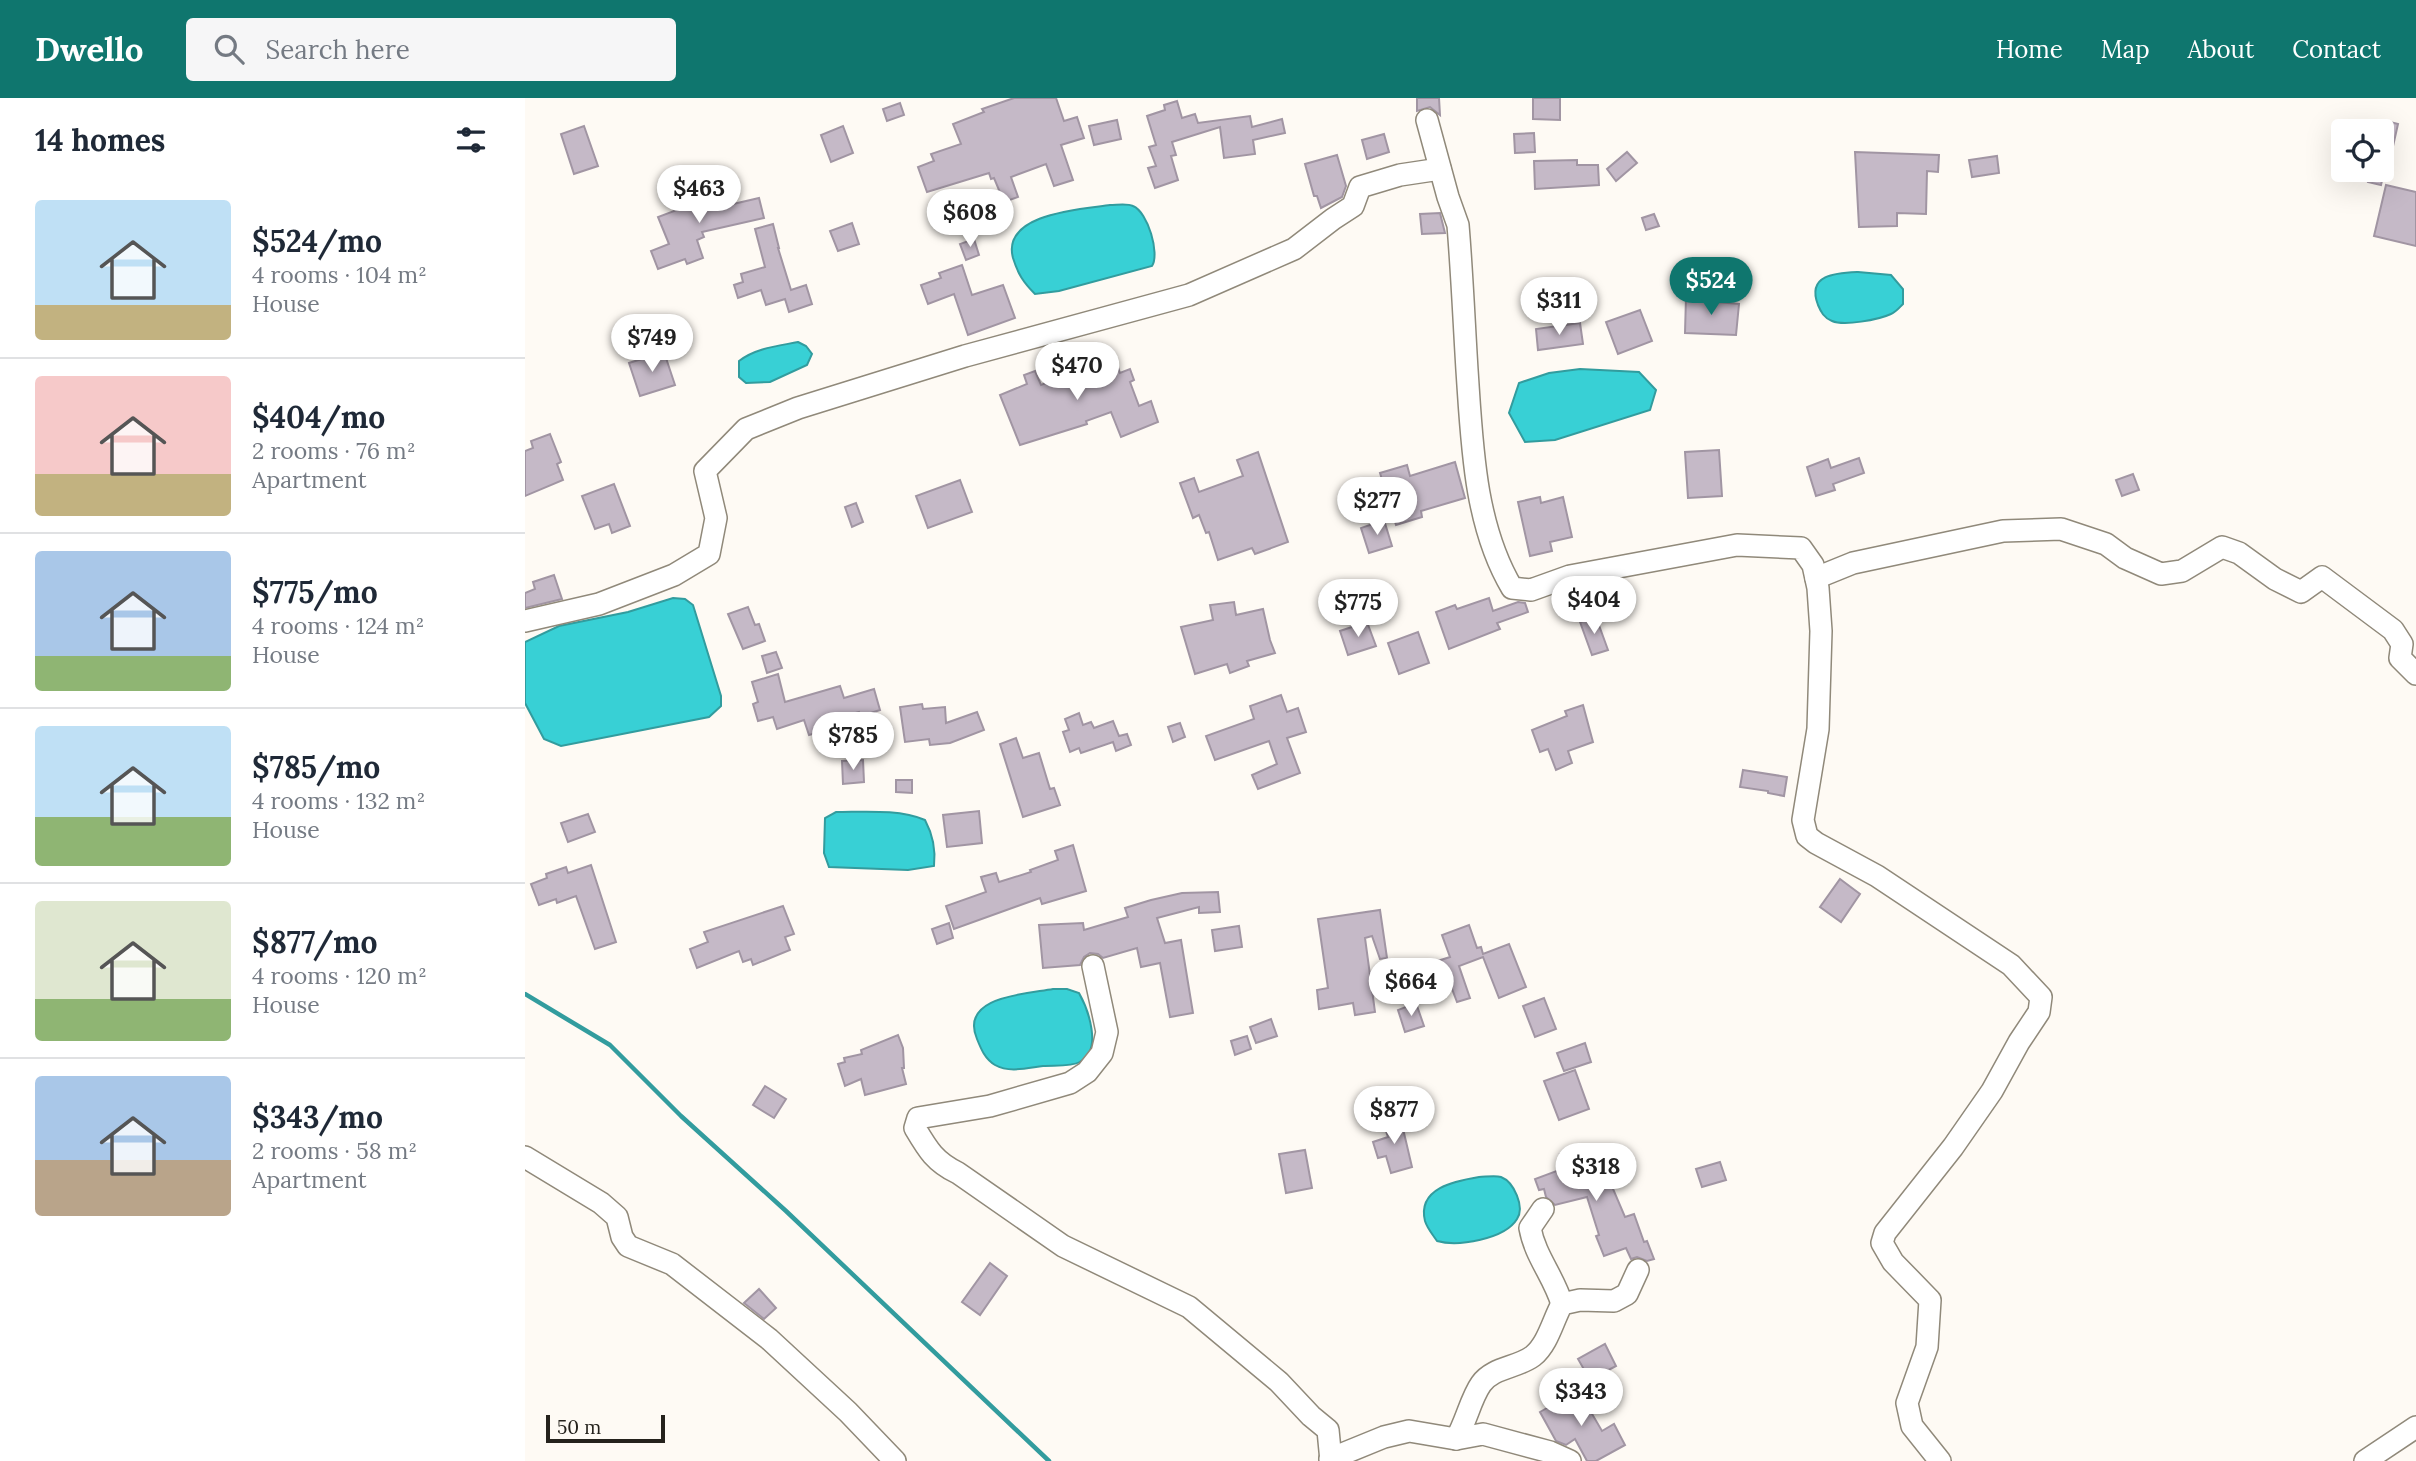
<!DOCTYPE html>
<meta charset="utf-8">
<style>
body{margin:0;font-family:Lora,serif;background:#f6f6f7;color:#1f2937;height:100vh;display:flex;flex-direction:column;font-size:26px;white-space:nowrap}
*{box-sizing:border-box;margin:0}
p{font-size:23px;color:#747a83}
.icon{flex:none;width:38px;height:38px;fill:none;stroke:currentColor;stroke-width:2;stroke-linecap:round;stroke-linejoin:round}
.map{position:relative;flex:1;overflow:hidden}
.details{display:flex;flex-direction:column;background:#fff;width:525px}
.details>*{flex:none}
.buttons{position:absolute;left:1806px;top:21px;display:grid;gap:14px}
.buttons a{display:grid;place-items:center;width:63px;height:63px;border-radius:7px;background:#fff;box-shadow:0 7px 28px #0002;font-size:35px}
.scale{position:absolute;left:21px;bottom:18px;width:119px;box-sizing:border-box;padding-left:7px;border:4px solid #25221c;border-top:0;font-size:19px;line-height:24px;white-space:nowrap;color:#25221c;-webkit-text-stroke:5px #fefaf4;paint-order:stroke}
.price{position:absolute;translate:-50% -60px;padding:0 16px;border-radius:24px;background:#fff;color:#222;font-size:23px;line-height:46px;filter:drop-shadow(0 2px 4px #0008)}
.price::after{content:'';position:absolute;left:50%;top:42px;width:21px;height:16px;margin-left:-10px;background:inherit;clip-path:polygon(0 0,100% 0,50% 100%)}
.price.on{background:#0f766e;color:#fff}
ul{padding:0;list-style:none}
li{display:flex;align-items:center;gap:21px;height:175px;padding:0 35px}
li+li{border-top:2px solid #e0e1e3}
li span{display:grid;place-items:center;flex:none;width:196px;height:140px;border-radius:7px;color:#555}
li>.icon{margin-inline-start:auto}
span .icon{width:84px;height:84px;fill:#fffc;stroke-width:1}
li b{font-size:30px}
h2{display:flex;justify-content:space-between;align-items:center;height:84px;padding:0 35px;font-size:30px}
header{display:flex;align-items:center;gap:42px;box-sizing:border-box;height:98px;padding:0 35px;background:#0f766e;color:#fff}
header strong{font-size:33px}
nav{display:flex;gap:38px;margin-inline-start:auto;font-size:24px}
.search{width:490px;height:63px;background:#f6f6f7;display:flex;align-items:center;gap:18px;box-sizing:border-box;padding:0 24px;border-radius:7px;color:#747a83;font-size:26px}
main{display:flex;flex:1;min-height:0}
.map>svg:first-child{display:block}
</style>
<header>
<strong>Dwello</strong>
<div class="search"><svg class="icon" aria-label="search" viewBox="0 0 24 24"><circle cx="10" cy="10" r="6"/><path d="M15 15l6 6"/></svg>Search here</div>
<nav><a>Home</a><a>Map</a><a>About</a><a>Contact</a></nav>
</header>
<main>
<section class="details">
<h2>14 homes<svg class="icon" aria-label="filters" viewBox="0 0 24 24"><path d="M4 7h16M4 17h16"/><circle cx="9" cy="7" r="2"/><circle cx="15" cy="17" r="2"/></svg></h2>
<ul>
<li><span style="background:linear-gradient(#bfe0f5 75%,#c2b280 0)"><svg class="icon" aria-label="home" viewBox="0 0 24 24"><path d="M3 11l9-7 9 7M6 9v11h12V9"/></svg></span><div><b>$524/mo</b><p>4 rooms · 104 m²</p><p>House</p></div></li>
<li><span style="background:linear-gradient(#f6c9c9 70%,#c2b280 0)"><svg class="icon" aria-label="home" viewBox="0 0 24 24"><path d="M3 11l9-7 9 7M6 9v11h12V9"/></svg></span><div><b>$404/mo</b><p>2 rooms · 76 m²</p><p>Apartment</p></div></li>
<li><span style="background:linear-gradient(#a9c7e8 75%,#8fb573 0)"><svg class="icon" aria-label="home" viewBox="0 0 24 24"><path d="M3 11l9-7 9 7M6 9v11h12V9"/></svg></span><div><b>$775/mo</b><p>4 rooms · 124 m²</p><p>House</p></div></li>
<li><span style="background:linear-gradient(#bfe0f5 65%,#8fb573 0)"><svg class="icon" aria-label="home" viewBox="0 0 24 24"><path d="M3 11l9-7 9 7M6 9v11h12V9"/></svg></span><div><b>$785/mo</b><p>4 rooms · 132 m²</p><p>House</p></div></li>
<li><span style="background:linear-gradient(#dfe7d0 70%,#8fb573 0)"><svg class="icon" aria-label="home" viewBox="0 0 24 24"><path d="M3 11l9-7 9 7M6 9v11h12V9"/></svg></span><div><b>$877/mo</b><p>4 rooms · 120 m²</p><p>House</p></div></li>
<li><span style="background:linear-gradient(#a9c7e8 60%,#b9a48a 0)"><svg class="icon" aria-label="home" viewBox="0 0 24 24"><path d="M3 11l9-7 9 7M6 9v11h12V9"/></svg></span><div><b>$343/mo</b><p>2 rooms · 58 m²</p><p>Apartment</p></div></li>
</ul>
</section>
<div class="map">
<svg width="1891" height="1363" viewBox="0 0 1891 1363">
<rect width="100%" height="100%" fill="#fefaf4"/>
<g fill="#38d0d5" stroke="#329c9e" stroke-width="2">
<path d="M585,107C592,107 602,105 608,108C623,114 635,156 627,168L534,193L510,196C498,184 493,176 488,160C476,115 558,111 585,107Z"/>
<path d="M1333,174L1366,177L1378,191V206C1374,210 1371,214 1366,216C1353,222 1319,228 1307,223C1299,220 1296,214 1293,207C1281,176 1312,175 1333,174Z"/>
<path d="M273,244L281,248L287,256L282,267L245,284L221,285L214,279V263C231,250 253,248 273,244Z"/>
<polygon points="1055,271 1114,274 1131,292 1125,312 1030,342 1000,344 984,315 994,285 1024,275"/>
<polygon points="148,500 160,501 168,507 196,598 196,608 184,619 36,648 19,641 0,605 0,544 34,528 103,514"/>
<path d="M311,714C340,714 374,711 400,722C408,737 411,751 409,768L383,772L304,769L299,755L300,720Z"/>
<path d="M528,891H542L554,895C563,911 578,952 555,964C546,969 528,967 518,968C502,970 484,975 470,967C460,961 456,951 452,941C434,898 501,896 528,891Z"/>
<path d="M954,1079C960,1079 970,1077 976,1079C989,1084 1000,1109 992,1121C980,1141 933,1149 912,1143C908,1137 902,1130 900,1123C892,1090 930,1083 954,1079Z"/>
</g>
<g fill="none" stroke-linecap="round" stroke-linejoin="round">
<polyline stroke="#329c9e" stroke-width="4.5" points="0,896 85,947 156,1018 261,1113 524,1363"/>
</g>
<g fill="#c5b9c7" stroke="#a195a3" stroke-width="2">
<polygon points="489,0 531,0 539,23 552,19 559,40 536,47 548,82 529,88 521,66 486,79 493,99 479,104 469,80 466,81 464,75 402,94 393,69 409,63 406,56 436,46 428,26 459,14 457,11"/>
<polygon points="892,0 914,0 915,17 905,9 892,13"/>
<polygon points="1008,0 1035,0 1035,22 1008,21"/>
<polygon points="652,3 657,20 670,16 673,25 725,18 727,29 757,21 760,35 728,42 730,56 699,60 695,29 647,44 651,57 646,58 653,82 630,90 623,70 631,68 624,49 631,47 622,18 640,12 639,7"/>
<polygon points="375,5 379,17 362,23 358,11"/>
<polygon points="592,22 596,41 569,47 564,28"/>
<polygon points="1861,23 1873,26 1862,75 1859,74 1856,87 1843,84 1845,72 1857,72 1857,41"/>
<polygon points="59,28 73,68 49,76 36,36"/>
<polygon points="318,28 328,55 306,64 296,37"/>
<polygon points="1009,35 1010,54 990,55 989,36"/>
<polygon points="859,36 864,54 842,61 837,42"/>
<polygon points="1102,54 1112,65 1091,83 1082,71"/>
<polygon points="1330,54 1414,57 1413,74 1402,73 1401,116 1372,115 1372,128 1334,129"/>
<polygon points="812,57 821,88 817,99 796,110 792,98 789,98 780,66"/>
<polygon points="1472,58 1474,75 1447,79 1444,62"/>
<polygon points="1052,62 1052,67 1073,67 1074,87 1010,91 1009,63"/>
<polygon points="1861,87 1891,94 1891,148 1849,138"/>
<polygon points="184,91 191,110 234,100 239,120 177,134 179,139 172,142 178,160 162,166 160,161 133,171 126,153 144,146 133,119 152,112 149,103"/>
<polygon points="915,115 920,135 897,136 895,116"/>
<polygon points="1129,116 1134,128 1121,132 1117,120"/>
<polygon points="327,125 334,146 313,153 305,133"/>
<polygon points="248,126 254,150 253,150 266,192 281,187 287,206 264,214 260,201 241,207 236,192 213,200 209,187 218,184 216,176 240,169 230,131"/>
<polygon points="449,141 454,157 441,162 435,146"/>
<polygon points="437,167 447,197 478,187 490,220 443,237 429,196 403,206 396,187 416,180 414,175"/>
<polygon points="1181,198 1182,203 1214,206 1211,237 1160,235 1161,199"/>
<polygon points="1115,212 1127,243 1093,256 1081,224"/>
<polygon points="1055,225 1058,246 1013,252 1011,231"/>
<polygon points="587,252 595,275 605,271 609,282 605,284 614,308 626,303 633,324 596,339 586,314 561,323 562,326 495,347 475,297 502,286 499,277 510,273 516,287 564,269 561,261"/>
<polygon points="139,254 150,287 115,298 104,265"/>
<polygon points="25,336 36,364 32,366 38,382 0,398 0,353 8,350 6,343"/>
<polygon points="1194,352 1197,398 1163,400 1160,354"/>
<polygon points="733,354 763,444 730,456 727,450 693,462 684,434 681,435 674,417 668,420 655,385 669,380 674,394 718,378 712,362"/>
<polygon points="1334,360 1339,375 1308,386 1310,392 1291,398 1282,369 1303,361 1306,370"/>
<polygon points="930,364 940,400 896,413 897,419 871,427 855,375 882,367 885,378"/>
<polygon points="1608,376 1614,392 1597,398 1591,382"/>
<polygon points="435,382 447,414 403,430 391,398"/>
<polygon points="89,386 105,428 87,435 84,426 70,431 57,398"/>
<polygon points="1015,399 1016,405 1038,399 1047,439 1025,444 1027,453 1005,458 993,404"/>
<polygon points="331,405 338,424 327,429 320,409"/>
<polygon points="859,422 867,448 844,455 836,430"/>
<polygon points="29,477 37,501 0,510 0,495 10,491 8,484"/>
<polygon points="964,500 968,513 993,504 1000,505 1003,514 972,525 975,531 924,551 911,514 930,507 932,511"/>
<polygon points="709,504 711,517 738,511 745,542 750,555 722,563 724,568 705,575 702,566 670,576 656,529 688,522 685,507"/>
<polygon points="223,509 230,527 234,526 240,543 218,551 203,516"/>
<polygon points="1071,519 1083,552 1067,557 1055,524"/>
<polygon points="842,524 851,548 823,557 815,533"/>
<polygon points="893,534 904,565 874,576 863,545"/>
<polygon points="251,554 257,570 242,575 237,558"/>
<polygon points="253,576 260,604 315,588 319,600 349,591 355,612 336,618 334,614 303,623 305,631 284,637 279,622 252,631 248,619 233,623 228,606 233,604 227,584"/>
<polygon points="756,597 762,614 773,610 781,634 762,640 775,675 733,691 727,677 752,666 744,643 690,662 681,638 729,621 725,608"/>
<polygon points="397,606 398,611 420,609 421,625 452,614 459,632 425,645 405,647 404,641 380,644 375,609"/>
<polygon points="1058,607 1068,644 1043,653 1047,665 1031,672 1023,651 1015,654 1007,632 1042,618 1040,613"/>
<polygon points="554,615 558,627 566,624 569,630 588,623 594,638 602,636 606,647 591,653 588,644 556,655 554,650 545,654 538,634 544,632 540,621"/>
<polygon points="655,625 660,639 648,644 643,629"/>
<polygon points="491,640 498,660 514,655 525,691 529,690 535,707 498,719 475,646"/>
<polygon points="338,662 339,684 318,686 317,663"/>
<polygon points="1218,672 1262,679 1259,698 1243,695 1243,693 1215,689"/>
<polygon points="371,682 387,682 387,695 371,694"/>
<polygon points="454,713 457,745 422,749 418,717"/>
<polygon points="63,716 70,734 43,744 36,725"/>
<polygon points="548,747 561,793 517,806 515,800 429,831 421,808 461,794 456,779 471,775 474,784 506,774 505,772 533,762 530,753"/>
<polygon points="66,767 91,844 70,851 51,798 32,805 31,801 14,807 6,786 22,780 21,776 41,769 43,775"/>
<polygon points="1315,781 1335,796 1316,824 1295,809"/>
<polygon points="693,794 695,814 674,815 674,809 632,820 640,845 656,842 668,915 645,919 635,865 616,869 612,850 578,860 573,856 565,855 559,859 555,867 518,870 514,827 558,825 559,832 603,819 600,810 626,802 657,795"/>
<polygon points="258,808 269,836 260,839 265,852 228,867 226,861 218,864 214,853 172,870 165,851 183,844 179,834"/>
<polygon points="855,812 862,860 855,861 847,838 840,840 850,914 830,917 828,905 794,911 792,892 803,890 793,821"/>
<polygon points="424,825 428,840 412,846 407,831"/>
<polygon points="944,827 952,850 956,849 958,856 984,846 1001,889 974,900 958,859 934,868 945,900 932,904 924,883 879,898 872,876 925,859 917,837"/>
<polygon points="714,828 717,849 690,853 687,832"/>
<polygon points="1019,900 1031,931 1010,939 998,908"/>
<polygon points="891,905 899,928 880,934 873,912"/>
<polygon points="746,921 752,938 731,945 725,929"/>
<polygon points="373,937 378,950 379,970 377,970 381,986 340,997 336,981 320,988 313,966 320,964 319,960 337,956 336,952"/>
<polygon points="722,938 726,951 710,957 706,943"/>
<polygon points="1060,945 1066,964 1039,973 1032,955"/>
<polygon points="1050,972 1064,1011 1034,1022 1019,983"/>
<polygon points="240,988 261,1001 249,1020 228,1007"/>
<polygon points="875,1018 887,1069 866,1075 861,1058 853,1060 848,1044 863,1039 858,1024"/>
<polygon points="1058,1048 1064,1066 1075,1064 1078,1073 1080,1072 1100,1119 1109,1116 1119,1144 1122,1143 1129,1161 1122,1163 1112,1159 1106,1161 1101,1150 1079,1158 1071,1138 1074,1137 1062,1099 1030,1107 1021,1099 1019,1091 1014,1092 1010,1081 1040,1070 1035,1056"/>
<polygon points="780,1052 787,1090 761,1095 754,1056"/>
<polygon points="1195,1064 1201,1082 1177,1089 1171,1071"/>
<polygon points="465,1165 482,1178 455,1217 437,1204"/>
<polygon points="234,1191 251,1210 239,1221 219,1205"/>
<polygon points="1080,1246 1091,1268 1065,1282 1053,1261"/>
<polygon points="1053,1292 1077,1333 1089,1326 1100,1347 1071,1363 1062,1363 1050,1341 1041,1347 1031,1343 1015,1314"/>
</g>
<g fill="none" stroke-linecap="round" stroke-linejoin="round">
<defs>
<g id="minor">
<path d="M902,22L923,99L933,127C937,175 939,223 942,272C947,345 949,426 987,490L1006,492L1045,478L1212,447L1276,450L1288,467L1293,490L1296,533L1293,631L1278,722L1282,738L1291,745L1352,778L1486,867L1516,899L1514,914L1494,944L1467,993L1428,1049L1360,1135L1357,1145L1368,1164L1405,1202L1402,1249L1382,1305L1387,1328L1415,1363"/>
<polyline points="1291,480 1328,465 1478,433 1536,431 1581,446 1600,460 1636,476 1657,473 1697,449 1714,455 1750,481 1776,494 1797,479 1868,532 1877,546 1875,560 1891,576"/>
<polyline points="0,523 74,506 149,477 184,456 191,420 180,373 221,331 273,310 440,258 664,197 769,151 808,121 828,108 835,89 875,77 915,71"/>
<path d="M568,868L582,934L577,955L562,974L545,985L465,1008L393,1020L390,1030C403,1052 410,1064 433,1075L538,1148L664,1209L754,1284L786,1318L803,1332L806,1363"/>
<polyline points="0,1059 76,1105 92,1119 97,1139 103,1148 147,1166 244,1241 323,1314 370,1363"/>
<path d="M1018,1111L1005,1130C1010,1158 1029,1179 1037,1206"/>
<path d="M931,1341C941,1324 946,1300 956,1286C968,1269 992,1270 1008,1258C1023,1246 1028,1222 1037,1206L1055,1202L1089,1203L1102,1196L1113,1172"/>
<polyline points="805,1361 859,1339 884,1333 931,1341 958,1336 1025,1354 1045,1363"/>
<polyline points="1840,1363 1891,1329"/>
</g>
</defs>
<use href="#minor" stroke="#90897a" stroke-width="24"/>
<use href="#minor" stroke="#fff" stroke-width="21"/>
</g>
</svg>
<div class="buttons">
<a><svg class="icon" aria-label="locate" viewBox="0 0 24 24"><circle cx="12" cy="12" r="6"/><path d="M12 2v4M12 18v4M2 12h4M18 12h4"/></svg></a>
</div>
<div class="scale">50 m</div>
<b class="price" style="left:174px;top:127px">$463</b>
<b class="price" style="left:445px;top:151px">$608</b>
<b class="price on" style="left:1186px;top:219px">$524</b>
<b class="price" style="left:1034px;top:239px">$311</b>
<b class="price" style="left:127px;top:276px">$749</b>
<b class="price" style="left:552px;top:304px">$470</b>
<b class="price" style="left:852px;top:439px">$277</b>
<b class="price" style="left:1069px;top:538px">$404</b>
<b class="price" style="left:833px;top:541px">$775</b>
<b class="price" style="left:328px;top:674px">$785</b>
<b class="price" style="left:886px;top:920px">$664</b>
<b class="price" style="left:869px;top:1048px">$877</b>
<b class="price" style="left:1071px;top:1105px">$318</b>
<b class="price" style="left:1056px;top:1330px">$343</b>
</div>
</main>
